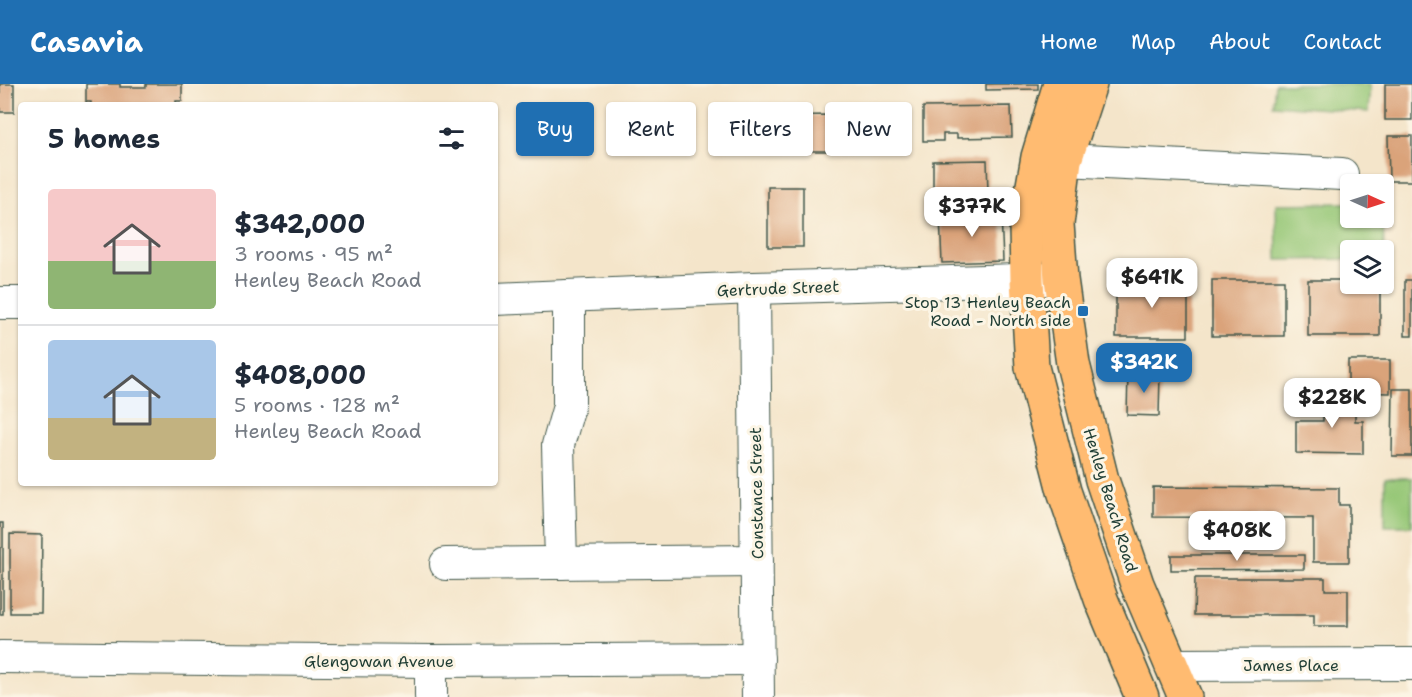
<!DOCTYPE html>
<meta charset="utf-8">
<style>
body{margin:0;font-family:"Shantell Sans",sans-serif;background:#f6f6f7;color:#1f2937;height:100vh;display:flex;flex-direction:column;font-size:22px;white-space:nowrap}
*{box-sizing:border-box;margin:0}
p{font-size:20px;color:#747a83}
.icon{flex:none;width:33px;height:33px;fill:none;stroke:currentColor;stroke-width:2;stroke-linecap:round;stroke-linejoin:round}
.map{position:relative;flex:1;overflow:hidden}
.drawer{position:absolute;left:18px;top:18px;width:480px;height:384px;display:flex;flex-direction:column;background:#fff;border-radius:6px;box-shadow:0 2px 4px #0004}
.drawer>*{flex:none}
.hud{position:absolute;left:516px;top:18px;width:570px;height:54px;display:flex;gap:12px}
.needle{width:39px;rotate:93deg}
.tools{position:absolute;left:1340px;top:90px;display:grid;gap:12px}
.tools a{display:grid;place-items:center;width:54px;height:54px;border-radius:6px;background:#fff;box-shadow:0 2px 4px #0004;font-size:30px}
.price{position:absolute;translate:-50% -51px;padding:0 14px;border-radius:12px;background:#fff;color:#222;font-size:20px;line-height:39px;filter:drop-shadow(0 2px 3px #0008)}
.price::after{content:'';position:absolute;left:50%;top:36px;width:18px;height:14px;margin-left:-9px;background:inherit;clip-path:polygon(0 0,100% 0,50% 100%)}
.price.current{background:#1f6fb2;color:#fff}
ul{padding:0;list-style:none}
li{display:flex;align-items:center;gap:18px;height:150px;padding:0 30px}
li+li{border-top:2px solid #e0e1e3}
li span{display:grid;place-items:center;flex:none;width:168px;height:120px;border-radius:6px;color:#555}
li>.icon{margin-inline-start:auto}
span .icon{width:72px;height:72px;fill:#fffc;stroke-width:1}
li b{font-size:26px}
h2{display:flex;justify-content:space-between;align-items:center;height:72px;padding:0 30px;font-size:26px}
.chip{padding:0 21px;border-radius:6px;background:#fff;box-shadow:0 2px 4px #0004;font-size:21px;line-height:54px}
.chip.current{background:#1f6fb2;color:#fff}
header{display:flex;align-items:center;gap:36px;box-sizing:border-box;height:84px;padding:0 30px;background:#1f6fb2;color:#fff}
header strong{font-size:28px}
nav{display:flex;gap:33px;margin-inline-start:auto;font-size:21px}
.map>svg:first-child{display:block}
</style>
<header>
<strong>Casavia</strong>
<nav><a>Home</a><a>Map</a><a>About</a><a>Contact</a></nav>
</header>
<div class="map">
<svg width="1412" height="613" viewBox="0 0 1412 613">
<rect width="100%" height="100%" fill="#fcf5e5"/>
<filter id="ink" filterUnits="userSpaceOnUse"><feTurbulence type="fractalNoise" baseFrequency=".0167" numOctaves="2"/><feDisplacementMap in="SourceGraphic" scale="12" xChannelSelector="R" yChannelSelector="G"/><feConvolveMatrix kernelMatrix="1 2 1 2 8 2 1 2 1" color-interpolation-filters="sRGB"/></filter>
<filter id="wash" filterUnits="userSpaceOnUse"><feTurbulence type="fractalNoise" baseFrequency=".008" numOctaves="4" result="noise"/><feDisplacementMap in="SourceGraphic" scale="24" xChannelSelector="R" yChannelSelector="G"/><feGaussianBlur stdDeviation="1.35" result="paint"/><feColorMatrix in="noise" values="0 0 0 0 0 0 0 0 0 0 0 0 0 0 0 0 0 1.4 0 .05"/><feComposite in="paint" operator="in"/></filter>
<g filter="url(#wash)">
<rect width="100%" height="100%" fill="#f4e5ca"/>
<g fill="#96c777" stroke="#5a8256" stroke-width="1.5">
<polygon points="1275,0 1371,0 1369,28 1273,21"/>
<polygon points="1383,118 1384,175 1383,175 1383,166 1350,166 1350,175 1277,176 1276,120 1350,119 1350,134 1383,134"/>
<rect x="1385" y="394" width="27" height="48"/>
</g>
<g id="blocks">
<g fill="#daa37a">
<rect x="0" y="0" width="14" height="28"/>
<polygon points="86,0 120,0 120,3 146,3 146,0 182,0 182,17 176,17 176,21 91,21 91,18 86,18"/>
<polygon points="986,0 1038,0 1038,5 986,6"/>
<rect x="1385" y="0" width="27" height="36"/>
<polygon points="1011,22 1012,53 957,54 957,50 943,50 943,57 923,57 923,23"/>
<polygon points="830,31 830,67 770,67 770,32"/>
<polygon points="1388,52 1412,52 1412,97 1389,97"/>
<polygon points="987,76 988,109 933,110 933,77"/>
<rect x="768" y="103" width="35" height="60"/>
<polygon points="1001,129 1003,177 942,179 940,132"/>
<polygon points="1116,196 1188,197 1188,253 1116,253"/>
<rect x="1212" y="196" width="72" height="56"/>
<polygon points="1308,196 1350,196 1350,200 1380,200 1380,252 1308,252"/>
<rect x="1405" y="196" width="7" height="56"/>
<polygon points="1348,276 1390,276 1390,309 1348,308"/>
<polygon points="1128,289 1160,290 1159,332 1127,331"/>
<polygon points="1393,305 1412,305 1412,372 1392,372"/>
<polygon points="1323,310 1355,310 1355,337 1363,337 1363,370 1296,369 1296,337 1323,337"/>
<polygon points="1153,403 1339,404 1339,421 1349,421 1349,478 1313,478 1313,434 1153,433"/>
<rect x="0" y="439" width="3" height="91"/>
<polygon points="10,450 42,451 41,529 10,529"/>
<polygon points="1171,471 1304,471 1304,485 1171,486"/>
<polygon points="1195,494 1325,494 1325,506 1348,506 1348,542 1314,542 1314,531 1194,531"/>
</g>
</g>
</g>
<g filter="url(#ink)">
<use href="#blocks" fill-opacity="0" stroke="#3f564a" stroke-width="1.5"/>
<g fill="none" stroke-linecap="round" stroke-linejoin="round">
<defs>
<g id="minor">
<polyline points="1065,76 1342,90"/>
<polyline points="754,204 758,613"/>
<polyline points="495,215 754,204 1054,195"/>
<polyline points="0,219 21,219"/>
<polyline points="561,479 558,361 569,322 569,212"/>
<polyline points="446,480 757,477"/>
<polyline points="0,573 431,577 758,575"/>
<polyline points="431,577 431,613"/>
<polyline points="1171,581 1412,580"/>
</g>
<g id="major">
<polyline points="1060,0 1038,73 1026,141 1027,196 1032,283 1064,407 1101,515 1142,613"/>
<polyline points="1090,0 1065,76 1057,140 1061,195 1073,280 1102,396 1137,500 1185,613"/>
</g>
</defs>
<use href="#minor" stroke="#3f564a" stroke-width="34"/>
<use href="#major" stroke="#3f564a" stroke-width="36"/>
<use href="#minor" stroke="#fff" stroke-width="32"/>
<use href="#major" stroke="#ffbb71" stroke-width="33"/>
</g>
</g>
<rect fill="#1f6fb2" stroke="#fcf5e5" stroke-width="2" x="1077" y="221" width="12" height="12" rx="3"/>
<g text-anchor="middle" stroke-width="6" stroke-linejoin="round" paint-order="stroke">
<g font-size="16" fill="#1f3d34" stroke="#fcf5e5">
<text transform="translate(778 204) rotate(-2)" y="6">Gertrude Street</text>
<text transform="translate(756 409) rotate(-91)" y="6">Constance Street</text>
<text transform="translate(1111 416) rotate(73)" y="6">Henley Beach Road</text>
<text x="379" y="583">Glengowan Avenue</text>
<text x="1291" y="587">James Place</text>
</g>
<g font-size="16" fill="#1f3d34" stroke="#fcf5e5" text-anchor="end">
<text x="1071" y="224">Stop 13 Henley Beach<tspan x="1071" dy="18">Road - North side</tspan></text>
</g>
</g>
</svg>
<div class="tools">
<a><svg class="needle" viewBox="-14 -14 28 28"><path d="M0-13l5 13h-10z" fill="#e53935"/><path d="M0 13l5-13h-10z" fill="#747a83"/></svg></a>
<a><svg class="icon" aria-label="layers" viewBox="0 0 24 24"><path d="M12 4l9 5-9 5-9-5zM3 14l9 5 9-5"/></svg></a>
</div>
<b class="price" style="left:972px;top:154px">$377K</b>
<b class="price" style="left:1152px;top:225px">$641K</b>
<b class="price current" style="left:1144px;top:310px">$342K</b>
<b class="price" style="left:1332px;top:345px">$228K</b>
<b class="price" style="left:1237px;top:478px">$408K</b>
<div class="hud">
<a class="chip current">Buy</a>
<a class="chip">Rent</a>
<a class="chip">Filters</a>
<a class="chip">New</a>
</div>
<section class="drawer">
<h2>5 homes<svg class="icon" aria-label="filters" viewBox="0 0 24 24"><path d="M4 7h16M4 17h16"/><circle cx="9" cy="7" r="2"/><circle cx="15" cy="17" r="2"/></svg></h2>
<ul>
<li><span style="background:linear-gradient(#f6c9c9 60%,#8fb573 0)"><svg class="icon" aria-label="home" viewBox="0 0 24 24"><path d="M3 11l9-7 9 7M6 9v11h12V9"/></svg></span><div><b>$342,000</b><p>3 rooms · 95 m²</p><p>Henley Beach Road</p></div></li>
<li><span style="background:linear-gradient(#a9c7e8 65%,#c2b280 0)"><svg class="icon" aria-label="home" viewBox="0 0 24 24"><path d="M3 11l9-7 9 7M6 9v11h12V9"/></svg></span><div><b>$408,000</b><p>5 rooms · 128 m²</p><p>Henley Beach Road</p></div></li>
</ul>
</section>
</div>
